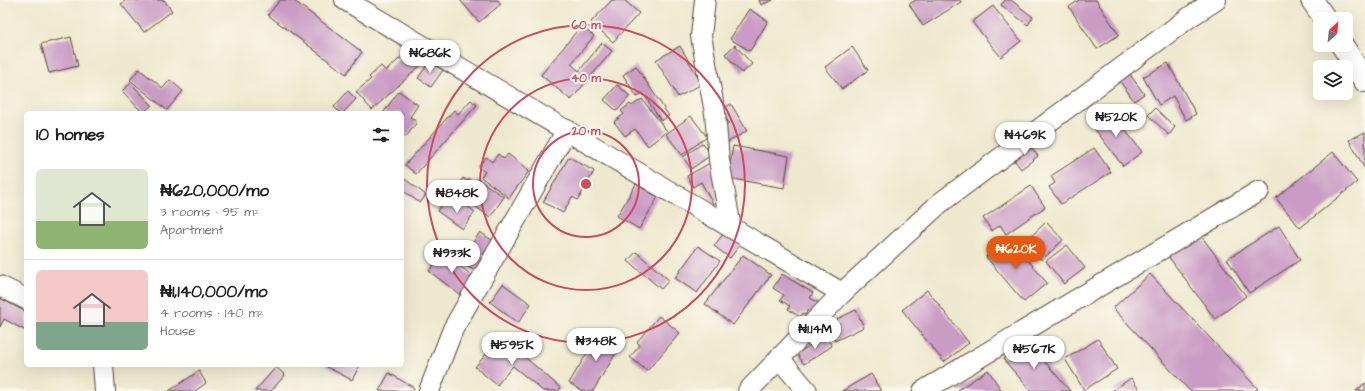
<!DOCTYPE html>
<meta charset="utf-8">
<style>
body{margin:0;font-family:"Architects Daughter",sans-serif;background:#f2f2f2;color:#202124;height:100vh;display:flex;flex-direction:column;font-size:15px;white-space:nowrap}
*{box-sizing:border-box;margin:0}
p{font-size:13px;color:#757577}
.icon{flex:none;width:22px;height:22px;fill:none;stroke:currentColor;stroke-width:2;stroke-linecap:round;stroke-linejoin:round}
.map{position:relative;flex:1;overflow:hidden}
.drawer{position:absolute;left:24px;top:111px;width:380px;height:256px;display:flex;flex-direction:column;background:#fff;border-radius:6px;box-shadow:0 4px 16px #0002}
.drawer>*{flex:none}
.needle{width:26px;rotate:27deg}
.tools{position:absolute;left:1313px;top:12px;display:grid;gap:8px}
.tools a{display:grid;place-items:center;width:40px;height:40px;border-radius:6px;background:#fff;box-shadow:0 4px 16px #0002;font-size:20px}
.price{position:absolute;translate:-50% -34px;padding:0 9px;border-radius:14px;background:#fff;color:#222;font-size:13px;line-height:26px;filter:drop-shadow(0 1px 2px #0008)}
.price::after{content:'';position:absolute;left:50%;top:24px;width:12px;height:9px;margin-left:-6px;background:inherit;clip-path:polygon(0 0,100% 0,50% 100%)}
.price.active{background:#ea580c;color:#fff}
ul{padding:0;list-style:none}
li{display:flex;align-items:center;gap:12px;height:100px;padding:0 12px}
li+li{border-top:1px solid #e0e0e0}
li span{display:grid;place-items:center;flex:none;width:112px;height:80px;border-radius:6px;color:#555}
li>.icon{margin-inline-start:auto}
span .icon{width:48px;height:48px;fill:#fffc;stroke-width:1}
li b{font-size:17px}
h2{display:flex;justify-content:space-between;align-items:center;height:48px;padding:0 12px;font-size:17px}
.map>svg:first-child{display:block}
</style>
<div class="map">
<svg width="1365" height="391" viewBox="0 0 1365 391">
<rect width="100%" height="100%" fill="#fbf7ec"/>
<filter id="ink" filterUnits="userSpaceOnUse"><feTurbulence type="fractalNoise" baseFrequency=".025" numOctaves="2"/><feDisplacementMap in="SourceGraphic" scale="8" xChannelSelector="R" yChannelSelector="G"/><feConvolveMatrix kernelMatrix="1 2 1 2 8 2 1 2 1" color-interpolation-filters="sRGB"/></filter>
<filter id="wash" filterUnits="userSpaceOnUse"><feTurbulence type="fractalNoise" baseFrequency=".012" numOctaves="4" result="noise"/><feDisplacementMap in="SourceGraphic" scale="16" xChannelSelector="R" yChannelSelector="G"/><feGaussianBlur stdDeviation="0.9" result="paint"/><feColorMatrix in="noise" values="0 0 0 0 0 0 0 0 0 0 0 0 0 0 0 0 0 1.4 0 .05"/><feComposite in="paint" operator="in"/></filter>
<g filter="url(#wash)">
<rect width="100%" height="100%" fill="#eee9ce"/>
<g id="blocks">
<g fill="#c99bc5">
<polygon points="126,0 164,0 172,11 144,32 121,4"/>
<polygon points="280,0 293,0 362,52 346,74 268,15"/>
<polygon points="460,0 498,0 501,4 479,22"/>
<polygon points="612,0 624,0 639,13 613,42 591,22"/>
<polygon points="759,0 773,0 761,5"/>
<polygon points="916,0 960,0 961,2 923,26 909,4"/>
<polygon points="1005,0 1011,0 1033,17 1028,25 1001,5"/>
<polygon points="1079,0 1096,0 1119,35 1097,49 1069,7"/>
<polygon points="993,6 1021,41 1001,57 972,22"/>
<polygon points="749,9 768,21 750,51 730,39"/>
<polygon points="581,26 594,36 571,64 579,71 602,43 612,51 571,100 541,75"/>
<polygon points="71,37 78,66 49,73 41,44"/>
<polygon points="735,45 752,64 742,73 725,54"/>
<polygon points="680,46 702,84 678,97 656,60"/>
<polygon points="852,47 868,70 842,89 825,67"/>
<polygon points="410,49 423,63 372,110 356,92 371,79 369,77 381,66 386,71"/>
<polygon points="430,61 443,70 431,87 418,78"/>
<polygon points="1168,63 1196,114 1186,120 1173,96 1159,105 1143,77"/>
<polygon points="636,66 669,116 661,121 643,93 637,97 623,75"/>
<polygon points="139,69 163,88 170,80 183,91 167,110 130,80"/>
<polygon points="1129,73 1144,94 1134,101 1119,80"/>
<polygon points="131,83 152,105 143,113 122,91"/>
<polygon points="617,85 630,96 617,111 604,100"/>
<polygon points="348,91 356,99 343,113 340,113 334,107"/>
<polygon points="399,91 418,105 410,117 417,122 406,137 402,135 402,113 383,113"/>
<polygon points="642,99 667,131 648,146 635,129 625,136 614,122 624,114 621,111 630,104 632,106"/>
<polygon points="471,100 477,105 416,174 405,165 454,110 458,114"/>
<polygon points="731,104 747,131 728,142 720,128 729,123 721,110"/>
<polygon points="1155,108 1175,127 1169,135 1148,115"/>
<polygon points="1110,110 1142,152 1123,166 1091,124"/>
<polygon points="691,116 707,137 682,155 666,134"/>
<polygon points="1365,132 1365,169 1349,140"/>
<polygon points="703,143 711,155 691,169 683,157"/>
<polygon points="1029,144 1038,156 1021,169 1012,157"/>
<polygon points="733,146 789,156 784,188 728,178"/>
<polygon points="1094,148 1111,172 1061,204 1049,187 1055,183 1051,176"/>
<polygon points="1333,152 1357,182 1300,228 1276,198"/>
<polygon points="498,154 504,159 508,154 529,171 509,198 481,177 485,172 478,167 486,157 492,162"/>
<polygon points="569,157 594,171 578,200 572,197 563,213 543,202"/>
<polygon points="710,163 722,200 713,204 701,182 693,187 687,176"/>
<polygon points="402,177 426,195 420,203 402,190"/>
<polygon points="463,178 467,181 469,179 475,183 478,179 504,197 490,217 454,191"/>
<polygon points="636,184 658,197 639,229 617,216"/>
<polygon points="1031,186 1045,207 1006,234 1000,225 992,231 983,218"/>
<polygon points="445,201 456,210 462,202 475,212 462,229 437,211"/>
<polygon points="1046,222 1063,240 1042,260 1025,242"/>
<polygon points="1279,226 1300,260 1249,293 1227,259"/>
<polygon points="480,232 493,241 483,254 486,257 476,272 454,257 460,247 467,251"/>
<polygon points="724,233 740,245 730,258 714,246"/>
<polygon points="1199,233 1246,296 1215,319 1168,256"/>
<polygon points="1009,237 1047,283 1024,302 986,257"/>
<polygon points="1067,245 1085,268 1064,284 1046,261"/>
<polygon points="698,246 720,261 697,293 675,278"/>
<polygon points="636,252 669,280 661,289 628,261"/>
<polygon points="443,253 474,277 460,295 429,271"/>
<polygon points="743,255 771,275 733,325 705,304"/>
<polygon points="782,274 813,293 810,298 819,303 812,313 808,310 805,315 803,313 800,317 788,309 790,306 780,300 784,295 773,288"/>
<polygon points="1150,274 1258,389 1255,391 1190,391 1113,308"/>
<polygon points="503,284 531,304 518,323 490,302"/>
<polygon points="927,290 969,343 944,362 902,310"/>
<polygon points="0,298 26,312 26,331 4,319 0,327"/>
<polygon points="856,310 864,327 835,341 830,329 839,324 837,319"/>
<polygon points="659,316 680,333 647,371 630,357 640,345 637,342"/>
<polygon points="601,330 622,343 593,391 582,391 569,383"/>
<polygon points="825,335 832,346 804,364 797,354"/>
<polygon points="501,337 561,388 558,391 543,391 513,366 497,385 475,367"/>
<polygon points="1098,339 1117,369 1084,390 1065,359"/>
<polygon points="1026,340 1070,391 1031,391 1003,359"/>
<polygon points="323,365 360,365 352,380"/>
<polygon points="276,367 285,375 271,391 255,391"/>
<polygon points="988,370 1002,391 959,391 958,390"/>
<polygon points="199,371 206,383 195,391 169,391"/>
<polygon points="389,373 414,388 413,391 379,391"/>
<polygon points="871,374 881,391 842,391"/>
<polygon points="1131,378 1140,391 1112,391"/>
<polygon points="1365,383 1365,391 1356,391"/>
</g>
</g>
</g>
<g filter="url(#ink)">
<use href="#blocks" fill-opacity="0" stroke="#564738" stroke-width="1"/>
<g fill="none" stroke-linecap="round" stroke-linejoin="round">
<defs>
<g id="minor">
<polyline points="345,0 842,293"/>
<polyline points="705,0 701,36 715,113 719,160 731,228"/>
<polyline points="0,286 26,299"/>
<polyline points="779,358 807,391"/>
<polyline points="103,365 105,391"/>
<polyline points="429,391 453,329 567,130"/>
<polyline points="748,391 842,293 940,203 1191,16 1216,0"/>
<polyline points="923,391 1259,191"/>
</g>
<g id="tertiary">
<polyline points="1312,0 1325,19"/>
<polyline points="1342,45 1365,81"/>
</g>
</defs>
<use href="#minor" stroke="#564738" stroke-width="22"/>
<use href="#tertiary" stroke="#564738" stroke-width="24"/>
<use href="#minor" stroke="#fff" stroke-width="20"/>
<use href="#tertiary" stroke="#fff" stroke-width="22"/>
</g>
</g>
<g fill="none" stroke="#d1495b" stroke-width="2">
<circle cx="586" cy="184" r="53"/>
<circle cx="586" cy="184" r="106"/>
<circle cx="586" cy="184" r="159"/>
</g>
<circle cx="586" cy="184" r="6" fill="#d1495b" stroke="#fbf7ec" stroke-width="2"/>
<g font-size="12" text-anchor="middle" font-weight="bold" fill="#d1495b" stroke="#fbf7ec" stroke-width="4" stroke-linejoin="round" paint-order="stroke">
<text x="586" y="29">60 m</text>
<text x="586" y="82">40 m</text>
<text x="586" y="135">20 m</text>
</g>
</svg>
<div class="tools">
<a><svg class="needle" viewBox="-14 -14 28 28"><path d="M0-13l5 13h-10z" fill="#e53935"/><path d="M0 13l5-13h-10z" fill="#757577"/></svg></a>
<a><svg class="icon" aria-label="layers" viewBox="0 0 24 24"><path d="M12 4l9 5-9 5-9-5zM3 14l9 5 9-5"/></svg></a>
</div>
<b class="price" style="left:430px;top:74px">₦686K</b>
<b class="price" style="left:1116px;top:138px">₦520K</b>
<b class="price" style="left:1025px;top:156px">₦469K</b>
<b class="price" style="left:457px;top:214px">₦848K</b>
<b class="price active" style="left:1016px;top:270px">₦620K</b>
<b class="price" style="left:452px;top:274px">₦933K</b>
<b class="price" style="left:815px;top:350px">₦1.14M</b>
<b class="price" style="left:596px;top:362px">₦348K</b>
<b class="price" style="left:512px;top:366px">₦595K</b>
<b class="price" style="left:1034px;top:370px">₦567K</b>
<section class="drawer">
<h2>10 homes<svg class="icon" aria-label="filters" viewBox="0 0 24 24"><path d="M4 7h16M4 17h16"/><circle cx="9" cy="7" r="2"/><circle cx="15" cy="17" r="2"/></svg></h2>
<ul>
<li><span style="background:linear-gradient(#dfe7d0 65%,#8fb573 0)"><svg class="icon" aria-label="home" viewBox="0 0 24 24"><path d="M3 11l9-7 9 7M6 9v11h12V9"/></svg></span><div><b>₦620,000/mo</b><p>3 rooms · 95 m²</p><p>Apartment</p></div></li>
<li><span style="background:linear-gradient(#f6c9c9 65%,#7fa58c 0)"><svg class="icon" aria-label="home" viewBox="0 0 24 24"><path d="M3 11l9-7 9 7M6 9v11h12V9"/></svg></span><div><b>₦1,140,000/mo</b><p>4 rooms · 140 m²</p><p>House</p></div></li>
</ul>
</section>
</div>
